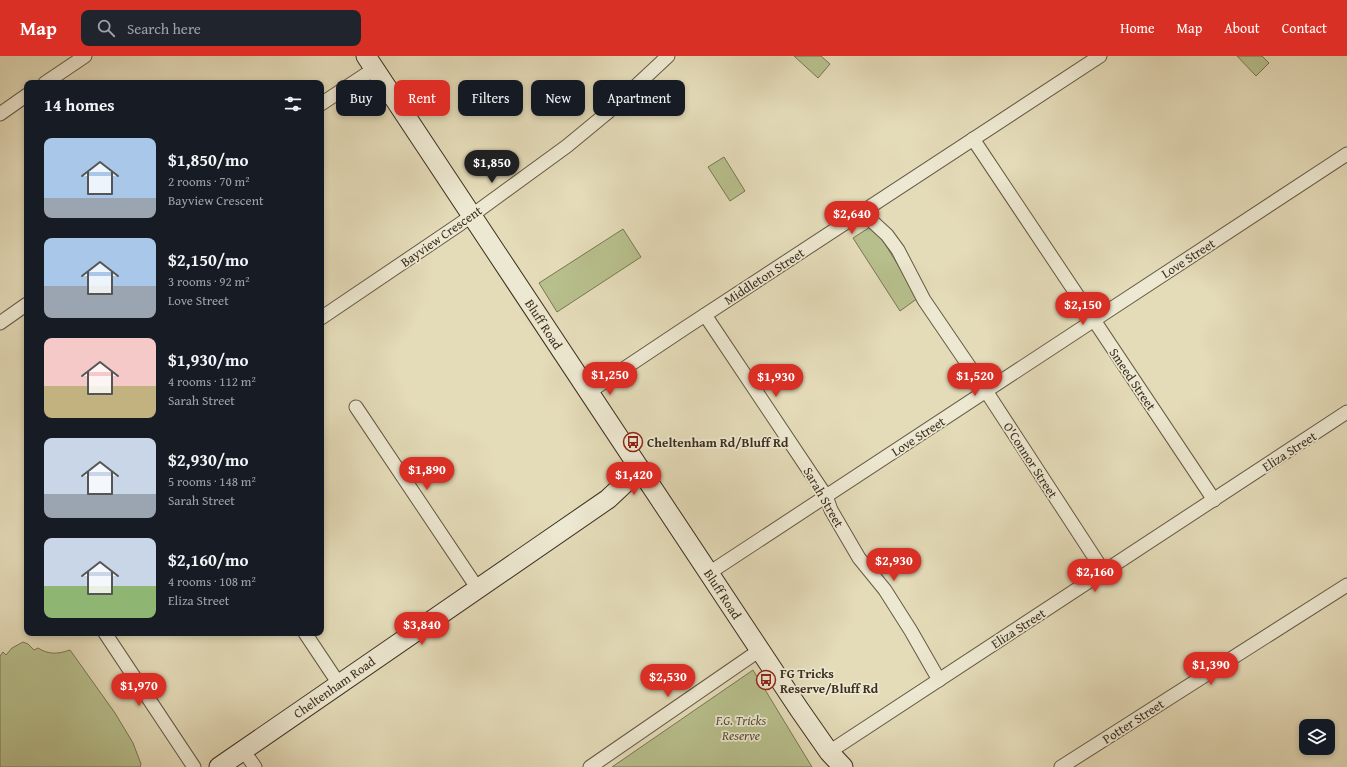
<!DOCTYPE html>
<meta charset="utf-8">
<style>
body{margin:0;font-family:"Gentium Book Plus",serif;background:#20242c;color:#f1f3f6;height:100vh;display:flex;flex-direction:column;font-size:15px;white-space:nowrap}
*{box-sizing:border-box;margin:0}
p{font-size:13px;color:#9ea1a6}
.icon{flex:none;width:22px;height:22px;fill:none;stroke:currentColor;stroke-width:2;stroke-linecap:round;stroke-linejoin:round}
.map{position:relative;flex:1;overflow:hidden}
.sheet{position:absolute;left:24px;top:24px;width:300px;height:556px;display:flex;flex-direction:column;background:#171b24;border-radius:8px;box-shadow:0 2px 6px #0003}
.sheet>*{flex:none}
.top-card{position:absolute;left:336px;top:24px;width:380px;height:36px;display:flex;gap:8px}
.controls{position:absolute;left:1299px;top:663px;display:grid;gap:8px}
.controls a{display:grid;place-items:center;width:36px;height:36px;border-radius:8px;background:#171b24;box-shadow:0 2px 6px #0003;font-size:20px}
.price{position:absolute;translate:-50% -34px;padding:0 9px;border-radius:14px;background:#d93025;color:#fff;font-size:13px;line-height:26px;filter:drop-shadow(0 1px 2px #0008)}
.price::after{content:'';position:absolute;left:50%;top:24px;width:12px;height:9px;margin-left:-6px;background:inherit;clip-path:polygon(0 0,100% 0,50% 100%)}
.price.selected{background:#222;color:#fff}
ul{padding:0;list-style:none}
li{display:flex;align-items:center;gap:12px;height:100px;padding:0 20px}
li span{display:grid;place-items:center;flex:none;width:112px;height:80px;border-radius:8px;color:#555}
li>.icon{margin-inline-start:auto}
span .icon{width:48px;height:48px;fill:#fffc;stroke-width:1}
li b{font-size:17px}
h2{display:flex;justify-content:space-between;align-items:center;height:48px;padding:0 20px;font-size:17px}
.pill{padding:0 14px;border-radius:8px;background:#171b24;box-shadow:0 2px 6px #0003;font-size:14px;line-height:36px}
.pill.selected{background:#d93025;color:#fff}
header{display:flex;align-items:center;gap:24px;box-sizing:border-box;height:56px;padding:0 20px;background:#d93025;color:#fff}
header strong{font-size:19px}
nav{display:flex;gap:22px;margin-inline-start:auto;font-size:14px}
.search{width:280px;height:36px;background:#20242c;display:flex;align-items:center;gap:10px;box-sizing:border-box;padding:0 14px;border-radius:8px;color:#9ea1a6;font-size:15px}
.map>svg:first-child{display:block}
</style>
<header>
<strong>Map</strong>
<div class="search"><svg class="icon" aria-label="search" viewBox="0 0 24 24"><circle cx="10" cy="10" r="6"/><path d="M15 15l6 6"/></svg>Search here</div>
<nav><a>Home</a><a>Map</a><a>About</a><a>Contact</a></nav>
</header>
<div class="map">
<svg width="1347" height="711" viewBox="0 0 1347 711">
<rect width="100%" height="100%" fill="#e4dbb8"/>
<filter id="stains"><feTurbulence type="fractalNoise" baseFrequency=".005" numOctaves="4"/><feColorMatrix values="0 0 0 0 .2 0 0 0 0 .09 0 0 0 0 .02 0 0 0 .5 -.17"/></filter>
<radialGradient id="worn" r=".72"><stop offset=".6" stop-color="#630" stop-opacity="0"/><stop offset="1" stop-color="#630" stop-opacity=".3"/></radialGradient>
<g fill="#b7bf8c" stroke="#797656">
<polygon points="794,0 821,0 830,8 818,22"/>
<polygon points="1237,0 1262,0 1269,7 1256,20"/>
<polygon points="724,101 745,135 730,145 708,111"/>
<polygon points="870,171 879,178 918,242 900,255 853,182"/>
<polygon points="623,173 641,201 557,256 539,227"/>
<path d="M23,586L28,588L34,594L38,592C49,599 58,598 70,594L115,657L133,687L141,708L140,711H0V600L3,596L6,599L12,592Z"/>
<polygon points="753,614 812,711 612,711"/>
</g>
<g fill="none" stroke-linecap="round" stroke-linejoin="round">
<defs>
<g id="street">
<polyline points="45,27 85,0"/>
<polyline points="321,48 374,13"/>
<polyline points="0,58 27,39"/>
<polyline points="973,83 1214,444"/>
<polyline points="865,155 874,167 887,179 898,194 924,244 986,335 1104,516"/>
<polyline points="705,259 826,440 831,454 859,502 885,534 911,575 939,624"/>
<polyline points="321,262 460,168 567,90 607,57 668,0"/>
<polyline points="0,267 27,248"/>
<polyline points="589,336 685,272 1100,0"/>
<polyline points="356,351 478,533"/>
<polyline points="709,517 1347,98"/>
<polyline points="105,577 194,711"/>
<polyline points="305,577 339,628"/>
<polyline points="243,694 255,711"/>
<polyline points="829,696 1347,356"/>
<polyline points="590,711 760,594"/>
<polyline points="1061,711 1347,529"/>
</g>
<g id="secondary">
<polyline points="366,0 799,653 829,696 843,711"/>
<polyline points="219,711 608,443 640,413"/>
</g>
</defs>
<use href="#street" stroke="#655945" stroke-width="15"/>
<use href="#secondary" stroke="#3b2e1f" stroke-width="21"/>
<use href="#street" stroke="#ede8d1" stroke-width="13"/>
<use href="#secondary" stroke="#ede8d1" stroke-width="19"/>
</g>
<defs>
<symbol id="bus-ring" viewBox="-11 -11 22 22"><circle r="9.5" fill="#ede8d1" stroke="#8f2418" stroke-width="1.5"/><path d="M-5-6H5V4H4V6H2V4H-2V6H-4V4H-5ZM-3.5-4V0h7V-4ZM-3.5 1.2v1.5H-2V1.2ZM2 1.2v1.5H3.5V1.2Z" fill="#8f2418"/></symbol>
</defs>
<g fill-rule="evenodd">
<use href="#bus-ring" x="622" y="375" width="22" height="22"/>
<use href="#bus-ring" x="755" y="613" width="22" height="22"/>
</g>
<g text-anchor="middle" stroke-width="3.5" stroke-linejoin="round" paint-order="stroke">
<g font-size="13" fill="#3b2e1f" stroke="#ede8d1">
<text transform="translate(441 180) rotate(-35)" y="5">Bayview Crescent</text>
<text transform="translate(1188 202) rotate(-33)" y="5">Love Street</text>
<text transform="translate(764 220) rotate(-33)" y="5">Middleton Street</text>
<text transform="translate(544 268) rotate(57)" y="5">Bluff Road</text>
<text transform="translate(1133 323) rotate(56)" y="5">Smeed Street</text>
<text transform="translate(918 380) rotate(-33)" y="5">Love Street</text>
<text transform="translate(1289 395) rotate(-33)" y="5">Eliza Street</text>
<text transform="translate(1031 404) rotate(57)" y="5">O'Connor Street</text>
<text transform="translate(824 441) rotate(60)" y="5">Sarah Street</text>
<text transform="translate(723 538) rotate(57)" y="5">Bluff Road</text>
<text transform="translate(1018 572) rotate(-33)" y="5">Eliza Street</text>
<text transform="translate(334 631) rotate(-35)" y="5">Cheltenham Road</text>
<text transform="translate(1133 665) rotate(-33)" y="5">Potter Street</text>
</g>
<g font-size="13" font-weight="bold" fill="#3b2e1f" stroke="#ede8d1" text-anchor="start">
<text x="647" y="391">Cheltenham Rd/Bluff Rd</text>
<text x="780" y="622">FG Tricks<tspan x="780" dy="15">Reserve/Bluff Rd</tspan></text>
</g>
<g font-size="13" font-style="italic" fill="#544b35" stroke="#ede8d1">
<text x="741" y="669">F.G. Tricks<tspan x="741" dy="15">Reserve</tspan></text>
</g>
</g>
<rect width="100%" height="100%" filter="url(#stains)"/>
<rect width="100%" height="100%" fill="url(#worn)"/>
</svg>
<div class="controls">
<a><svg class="icon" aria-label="layers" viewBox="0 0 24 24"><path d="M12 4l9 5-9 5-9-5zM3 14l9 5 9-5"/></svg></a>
</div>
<b class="price selected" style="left:492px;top:128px">$1,850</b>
<b class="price" style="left:852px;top:179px">$2,640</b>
<b class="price" style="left:1083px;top:270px">$2,150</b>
<b class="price" style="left:610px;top:340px">$1,250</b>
<b class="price" style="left:975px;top:341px">$1,520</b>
<b class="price" style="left:776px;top:342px">$1,930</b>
<b class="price" style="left:427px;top:435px">$1,890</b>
<b class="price" style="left:634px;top:440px">$1,420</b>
<b class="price" style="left:894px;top:526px">$2,930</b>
<b class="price" style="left:1095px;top:537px">$2,160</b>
<b class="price" style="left:422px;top:590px">$3,840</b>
<b class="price" style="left:1211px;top:630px">$1,390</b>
<b class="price" style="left:668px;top:642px">$2,530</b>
<b class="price" style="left:139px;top:651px">$1,970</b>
<div class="top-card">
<a class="pill">Buy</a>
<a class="pill selected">Rent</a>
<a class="pill">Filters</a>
<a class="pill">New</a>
<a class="pill">Apartment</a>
</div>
<section class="sheet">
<h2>14 homes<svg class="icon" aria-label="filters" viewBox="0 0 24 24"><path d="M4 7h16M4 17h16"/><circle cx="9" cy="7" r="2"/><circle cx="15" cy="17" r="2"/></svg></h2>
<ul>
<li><span style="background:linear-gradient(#a9c7e8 75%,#9aa5b1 0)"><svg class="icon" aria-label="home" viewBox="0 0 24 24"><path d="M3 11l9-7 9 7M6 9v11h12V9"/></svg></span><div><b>$1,850/mo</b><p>2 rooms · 70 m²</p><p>Bayview Crescent</p></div></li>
<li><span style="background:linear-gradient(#a9c7e8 60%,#9aa5b1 0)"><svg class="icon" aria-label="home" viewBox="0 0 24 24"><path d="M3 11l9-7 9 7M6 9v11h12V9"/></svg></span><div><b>$2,150/mo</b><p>3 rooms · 92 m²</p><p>Love Street</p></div></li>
<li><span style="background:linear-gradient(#f6c9c9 60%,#c2b280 0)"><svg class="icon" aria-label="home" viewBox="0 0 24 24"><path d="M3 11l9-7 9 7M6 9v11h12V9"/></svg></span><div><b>$1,930/mo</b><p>4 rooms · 112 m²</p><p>Sarah Street</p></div></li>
<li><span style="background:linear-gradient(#c9d6e8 70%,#9aa5b1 0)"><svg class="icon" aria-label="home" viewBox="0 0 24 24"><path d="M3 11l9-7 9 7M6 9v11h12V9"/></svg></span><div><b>$2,930/mo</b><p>5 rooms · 148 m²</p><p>Sarah Street</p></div></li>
<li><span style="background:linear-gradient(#c9d6e8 60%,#8fb573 0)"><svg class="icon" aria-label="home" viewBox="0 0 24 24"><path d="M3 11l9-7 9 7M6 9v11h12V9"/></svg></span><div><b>$2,160/mo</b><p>4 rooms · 108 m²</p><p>Eliza Street</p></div></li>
</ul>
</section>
</div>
